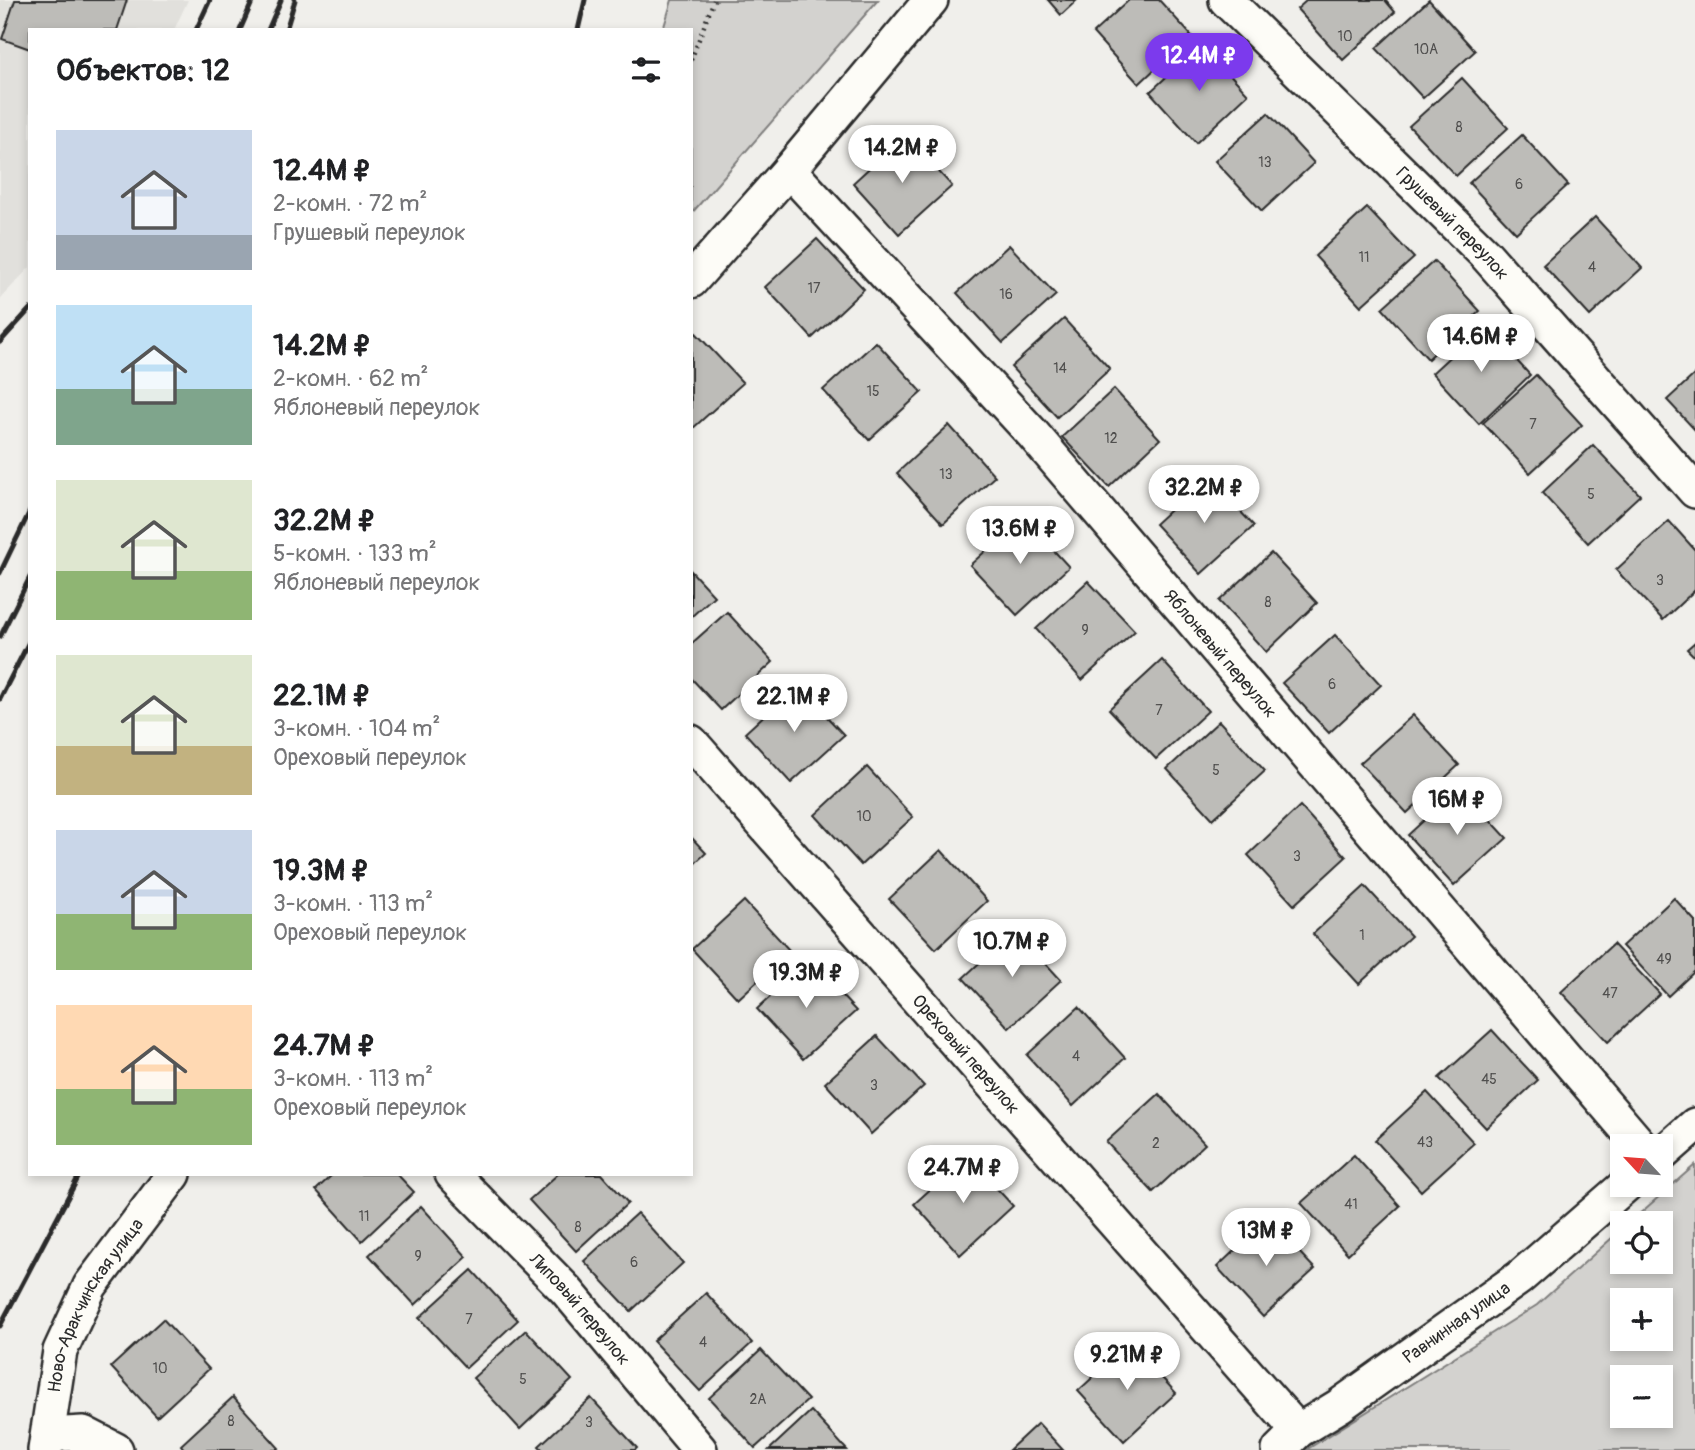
<!DOCTYPE html>
<html lang="ru">
<meta charset="utf-8">
<style>
body{margin:0;font-family:Pangolin,sans-serif;background:#f6f6f6;color:#202124;height:100vh;display:flex;flex-direction:column;font-size:26px;white-space:nowrap}
*{box-sizing:border-box;margin:0}
p{font-size:23px;color:#757577}
.icon{flex:none;width:38px;height:38px;fill:none;stroke:currentColor;stroke-width:2;stroke-linecap:round;stroke-linejoin:round}
.map{position:relative;flex:1;overflow:hidden}
.details{position:absolute;left:28px;top:28px;width:665px;height:1148px;display:flex;flex-direction:column;background:#fff;border-radius:0px;box-shadow:0 4px 10px #0003}
.details>*{flex:none}
.needle{width:46px;rotate:296deg}
.controls{position:absolute;left:1610px;top:1134px;display:grid;gap:14px}
.controls a{display:grid;place-items:center;width:63px;height:63px;border-radius:0px;background:#fff;box-shadow:0 4px 10px #0003;font-size:35px}
.price{position:absolute;translate:-50% -60px;padding:0 16px;border-radius:24px;background:#fff;color:#222;font-size:23px;line-height:46px;filter:drop-shadow(0 2px 4px #0008)}
.price::after{content:'';position:absolute;left:50%;top:42px;width:21px;height:16px;margin-left:-10px;background:inherit;clip-path:polygon(0 0,100% 0,50% 100%)}
.price.active{background:#7c3aed;color:#fff}
ul{padding:0;list-style:none}
li{display:flex;align-items:center;gap:21px;height:175px;padding:0 28px}
li span{display:grid;place-items:center;flex:none;width:196px;height:140px;border-radius:0px;color:#555}
li>.icon{margin-inline-start:auto}
span .icon{width:84px;height:84px;fill:#fffc;stroke-width:1}
li b{font-size:30px}
h2{display:flex;justify-content:space-between;align-items:center;height:84px;padding:0 28px;font-size:30px}
.map>svg:first-child{display:block}
</style>
<div class="map">
<svg width="1695" height="1450" viewBox="0 0 1695 1450">
<rect width="100%" height="100%" fill="#f0efeb"/>
<filter id="ink" filterUnits="userSpaceOnUse"><feTurbulence type="fractalNoise" baseFrequency=".0143" numOctaves="2"/><feDisplacementMap in="SourceGraphic" scale="14" xChannelSelector="R" yChannelSelector="G"/><feConvolveMatrix kernelMatrix="1 2 1 2 8 2 1 2 1" color-interpolation-filters="sRGB"/></filter>
<g filter="url(#ink)">
<polygon fill="#e1e0dc" points="0,0 188,0 174,30 30,30 30,267 0,299"/>
<g fill="#d3d2cf" stroke="#7f7e7d" stroke-width="2" fill-rule="evenodd">
<polygon points="672,0 878,0 691,214 691,30 663,30"/>
<path d="M1695,1165V1450H1306L1537,1305L1622,1229V1262H1661V1223H1629ZM1622,1300H1661V1339H1622ZM1622,1377H1661V1416H1622Z"/>
</g>
<g fill="#bdbcb8" stroke="#2b2b2b" stroke-width="2">
<polygon points="15,0 127,0 117,30 30,30 30,49 2,39"/>
<polygon points="1048,0 1077,0 1061,15"/>
<polygon points="1129,0 1159,0 1191,35 1139,84 1093,33"/>
<polygon points="1307,0 1385,0 1395,12 1343,60 1297,9"/>
<polygon points="1429,0 1475,51 1423,98 1376,48"/>
<polygon points="1202,44 1248,94 1196,143 1150,92"/>
<polygon points="1462,78 1508,128 1456,176 1409,126"/>
<polygon points="1268,113 1314,163 1262,211 1215,161"/>
<polygon points="905,135 952,186 899,234 853,183"/>
<polygon points="1522,135 1568,185 1516,233 1469,183"/>
<polygon points="1367,208 1414,258 1361,306 1315,256"/>
<polygon points="1595,217 1642,268 1590,316 1543,265"/>
<polygon points="817,239 864,289 812,338 765,287"/>
<polygon points="1009,245 1056,295 1003,343 957,293"/>
<polygon points="1434,261 1480,311 1428,359 1382,308"/>
<polygon points="1064,319 1110,369 1057,417 1011,367"/>
<polygon points="1484,325 1530,375 1479,424 1432,373"/>
<polygon points="696,333 743,383 691,430 691,337"/>
<polygon points="876,342 922,392 869,440 823,390"/>
<polygon points="1695,374 1695,430 1667,400"/>
<polygon points="1536,375 1582,425 1530,473 1483,423"/>
<polygon points="1114,389 1160,439 1109,487 1062,437"/>
<polygon points="949,425 995,476 943,524 897,473"/>
<polygon points="1593,445 1640,495 1588,543 1542,493"/>
<polygon points="1207,476 1254,526 1201,574 1155,524"/>
<polygon points="1023,517 1069,567 1017,615 970,565"/>
<polygon points="1669,521 1695,550 1695,590 1663,620 1616,570"/>
<polygon points="1271,553 1317,603 1266,652 1219,601"/>
<polygon points="691,571 714,596 691,617"/>
<polygon points="1088,581 1135,631 1082,680 1036,629"/>
<polygon points="727,612 773,662 721,710 691,678 691,644"/>
<polygon points="1335,635 1381,685 1329,733 1282,683"/>
<polygon points="1695,642 1695,657 1687,649"/>
<polygon points="1162,660 1208,711 1156,759 1109,709"/>
<polygon points="797,685 844,735 791,783 745,733"/>
<polygon points="1413,715 1459,765 1407,813 1360,763"/>
<polygon points="1219,721 1265,771 1213,819 1167,769"/>
<polygon points="867,767 913,817 861,865 815,815"/>
<polygon points="1460,787 1507,838 1454,886 1408,835"/>
<polygon points="1300,806 1346,857 1294,905 1248,855"/>
<polygon points="691,837 706,853 691,867"/>
<polygon points="941,850 987,901 936,949 889,899"/>
<polygon points="1365,886 1411,936 1359,984 1313,934"/>
<polygon points="1674,898 1695,921 1695,971 1668,996 1622,946"/>
<polygon points="744,901 790,951 738,999 692,949"/>
<polygon points="1015,930 1061,980 1009,1028 963,978"/>
<polygon points="1613,944 1660,994 1608,1042 1561,992"/>
<polygon points="809,961 856,1011 803,1059 757,1009"/>
<polygon points="1079,1007 1125,1058 1073,1106 1027,1055"/>
<polygon points="1492,1030 1538,1080 1486,1128 1439,1078"/>
<polygon points="877,1036 924,1086 871,1134 825,1083"/>
<polygon points="1427,1092 1474,1143 1421,1191 1375,1140"/>
<polygon points="1159,1094 1205,1144 1153,1192 1106,1142"/>
<polygon points="1354,1155 1400,1206 1348,1254 1301,1203"/>
<polygon points="967,1156 1013,1206 960,1255 914,1204"/>
<polygon points="333,1174 397,1174 414,1192 362,1241 316,1190"/>
<polygon points="558,1174 602,1174 628,1203 576,1251 529,1200"/>
<polygon points="421,1206 467,1257 415,1305 369,1255"/>
<polygon points="637,1213 683,1263 631,1311 584,1261"/>
<polygon points="1268,1219 1315,1269 1263,1317 1217,1267"/>
<polygon points="472,1270 518,1320 466,1368 419,1318"/>
<polygon points="706,1293 752,1343 700,1391 653,1341"/>
<polygon points="163,1319 209,1369 157,1417 111,1367"/>
<polygon points="526,1330 572,1380 520,1429 473,1378"/>
<polygon points="1130,1343 1176,1393 1124,1441 1078,1391"/>
<polygon points="761,1350 808,1400 755,1448 709,1398"/>
<polygon points="233,1397 279,1448 276,1450 185,1450 181,1445"/>
<polygon points="591,1398 637,1448 635,1450 543,1450 539,1446"/>
<polygon points="811,1411 847,1450 769,1450"/>
<polygon points="1038,1423 1063,1450 1009,1450"/>
</g>
<g fill="none" stroke-linecap="round" stroke-linejoin="round">
<defs>
<g id="minor">
<path id="s1" d="M1226,0L1485,254L1695,491"/>
<path id="s2" d="M789,170L1032,433L1641,1146"/>
<polyline points="691,281 789,170 931,0"/>
<path id="s3" d="M691,742L1298,1431"/>
<polyline points="1661,1155 1695,1125"/>
<path id="s4" d="M452,1174L566,1290L700,1450"/>
<polyline points="49,1435 83,1433 116,1450"/>
<path id="s5" d="M45,1450L60,1351L90,1286L174,1174"/>
<path id="s6" d="M1279,1450L1298,1431L1339,1406L1519,1278L1626,1185"/>
</g>
</defs>
<use href="#minor" stroke="#2b2b2b" stroke-width="38"/>
<polyline stroke="#2b2b2b" stroke-width="4.5" stroke-dasharray="2 5" stroke-linecap="butt" points="691,60 714,0"/>
<use href="#minor" stroke="#fdfcf7" stroke-width="33"/>
<g stroke="#2b2b2b" stroke-width="5">
<polyline points="196,30 210,0"/>
<polyline points="240,30 253,0"/>
<polyline points="268,30 281,0"/>
<polyline points="286,30 295,0"/>
<polyline points="578,30 585,0"/>
<polyline points="0,342 30,309"/>
<polyline points="0,573 30,511"/>
<polyline points="0,637 30,577"/>
<polyline points="0,699 30,640"/>
<polyline points="0,1326 80,1174"/>
</g>
</g>
</g>
<g text-anchor="middle" stroke-width="6" stroke-linejoin="round" paint-order="stroke">
<g font-size="14" fill="#504f4e">
<text x="1345" y="41">10</text>
<text x="1426" y="54">10А</text>
<text x="1459" y="132">8</text>
<text x="1265" y="167">13</text>
<text x="1519" y="189">6</text>
<text x="1364" y="262">11</text>
<text x="1592" y="272">4</text>
<text x="814" y="293">17</text>
<text x="1006" y="299">16</text>
<text x="1060" y="373">14</text>
<text x="873" y="396">15</text>
<text x="1533" y="429">7</text>
<text x="1111" y="443">12</text>
<text x="946" y="479">13</text>
<text x="1591" y="499">5</text>
<text x="1660" y="585">3</text>
<text x="1268" y="607">8</text>
<text x="1085" y="635">9</text>
<text x="1332" y="689">6</text>
<text x="1159" y="715">7</text>
<text x="1216" y="775">5</text>
<text x="864" y="821">10</text>
<text x="1297" y="861">3</text>
<text x="1362" y="940">1</text>
<text x="1664" y="964">49</text>
<text x="1610" y="998">47</text>
<text x="1076" y="1061">4</text>
<text x="1489" y="1084">45</text>
<text x="874" y="1090">3</text>
<text x="1425" y="1147">43</text>
<text x="1156" y="1148">2</text>
<text x="1351" y="1209">41</text>
<text x="364" y="1221">11</text>
<text x="578" y="1232">8</text>
<text x="418" y="1261">9</text>
<text x="634" y="1267">6</text>
<text x="469" y="1324">7</text>
<text x="703" y="1347">4</text>
<text x="160" y="1373">10</text>
<text x="523" y="1384">5</text>
<text x="758" y="1404">2А</text>
<text x="231" y="1426">8</text>
<text x="589" y="1427">3</text>
</g>
<g font-size="18" fill="#2b2b2b" stroke="#fdfcf7">
<text dy="6" stroke="none"><textPath href="#s1" startOffset="318">Грушевый переулок</textPath></text>
<text dy="6" stroke="none"><textPath href="#s2" startOffset="648">Яблоневый переулок</textPath></text>
<text dy="6" stroke="none"><textPath href="#s3" startOffset="416">Ореховый переулок</textPath></text>
<text dy="6" stroke="none"><textPath href="#s5" startOffset="156">Ново-Аракчинская улица</textPath></text>
<text dy="6" stroke="none"><textPath href="#s4" startOffset="186">Липовый переулок</textPath></text>
<text dy="6" stroke="none"><textPath href="#s6" startOffset="219">Равнинная улица</textPath></text>
</g>
</g>
</svg>
<div class="controls">
<a><svg class="needle" viewBox="-14 -14 28 28"><path d="M0-13l5 13h-10z" fill="#e53935"/><path d="M0 13l5-13h-10z" fill="#757577"/></svg></a>
<a><svg class="icon" aria-label="locate" viewBox="0 0 24 24"><circle cx="12" cy="12" r="6"/><path d="M12 2v4M12 18v4M2 12h4M18 12h4"/></svg></a>
<a>+</a>
<a>−</a>
</div>
<b class="price active" style="left:1199px;top:93px">12.4M ₽</b>
<b class="price" style="left:902px;top:185px">14.2M ₽</b>
<b class="price" style="left:1481px;top:374px">14.6M ₽</b>
<b class="price" style="left:1204px;top:525px">32.2M ₽</b>
<b class="price" style="left:1020px;top:566px">13.6M ₽</b>
<b class="price" style="left:794px;top:734px">22.1M ₽</b>
<b class="price" style="left:1457px;top:837px">16M ₽</b>
<b class="price" style="left:1012px;top:979px">10.7M ₽</b>
<b class="price" style="left:806px;top:1010px">19.3M ₽</b>
<b class="price" style="left:963px;top:1205px">24.7M ₽</b>
<b class="price" style="left:1266px;top:1268px">13M ₽</b>
<b class="price" style="left:1127px;top:1392px">9.21M ₽</b>
<section class="details">
<h2>Объектов: 12<svg class="icon" aria-label="filters" viewBox="0 0 24 24"><path d="M4 7h16M4 17h16"/><circle cx="9" cy="7" r="2"/><circle cx="15" cy="17" r="2"/></svg></h2>
<ul>
<li><span style="background:linear-gradient(#c9d6e8 75%,#9aa5b1 0)"><svg class="icon" aria-label="home" viewBox="0 0 24 24"><path d="M3 11l9-7 9 7M6 9v11h12V9"/></svg></span><div><b>12.4M ₽</b><p>2-комн. · 72 m²</p><p>Грушевый переулок</p></div></li>
<li><span style="background:linear-gradient(#bfe0f5 60%,#7fa58c 0)"><svg class="icon" aria-label="home" viewBox="0 0 24 24"><path d="M3 11l9-7 9 7M6 9v11h12V9"/></svg></span><div><b>14.2M ₽</b><p>2-комн. · 62 m²</p><p>Яблоневый переулок</p></div></li>
<li><span style="background:linear-gradient(#dfe7d0 65%,#8fb573 0)"><svg class="icon" aria-label="home" viewBox="0 0 24 24"><path d="M3 11l9-7 9 7M6 9v11h12V9"/></svg></span><div><b>32.2M ₽</b><p>5-комн. · 133 m²</p><p>Яблоневый переулок</p></div></li>
<li><span style="background:linear-gradient(#dfe7d0 65%,#c2b280 0)"><svg class="icon" aria-label="home" viewBox="0 0 24 24"><path d="M3 11l9-7 9 7M6 9v11h12V9"/></svg></span><div><b>22.1M ₽</b><p>3-комн. · 104 m²</p><p>Ореховый переулок</p></div></li>
<li><span style="background:linear-gradient(#c9d6e8 60%,#8fb573 0)"><svg class="icon" aria-label="home" viewBox="0 0 24 24"><path d="M3 11l9-7 9 7M6 9v11h12V9"/></svg></span><div><b>19.3M ₽</b><p>3-комн. · 113 m²</p><p>Ореховый переулок</p></div></li>
<li><span style="background:linear-gradient(#ffd9b3 60%,#8fb573 0)"><svg class="icon" aria-label="home" viewBox="0 0 24 24"><path d="M3 11l9-7 9 7M6 9v11h12V9"/></svg></span><div><b>24.7M ₽</b><p>3-комн. · 113 m²</p><p>Ореховый переулок</p></div></li>
</ul>
</section>
</div>
